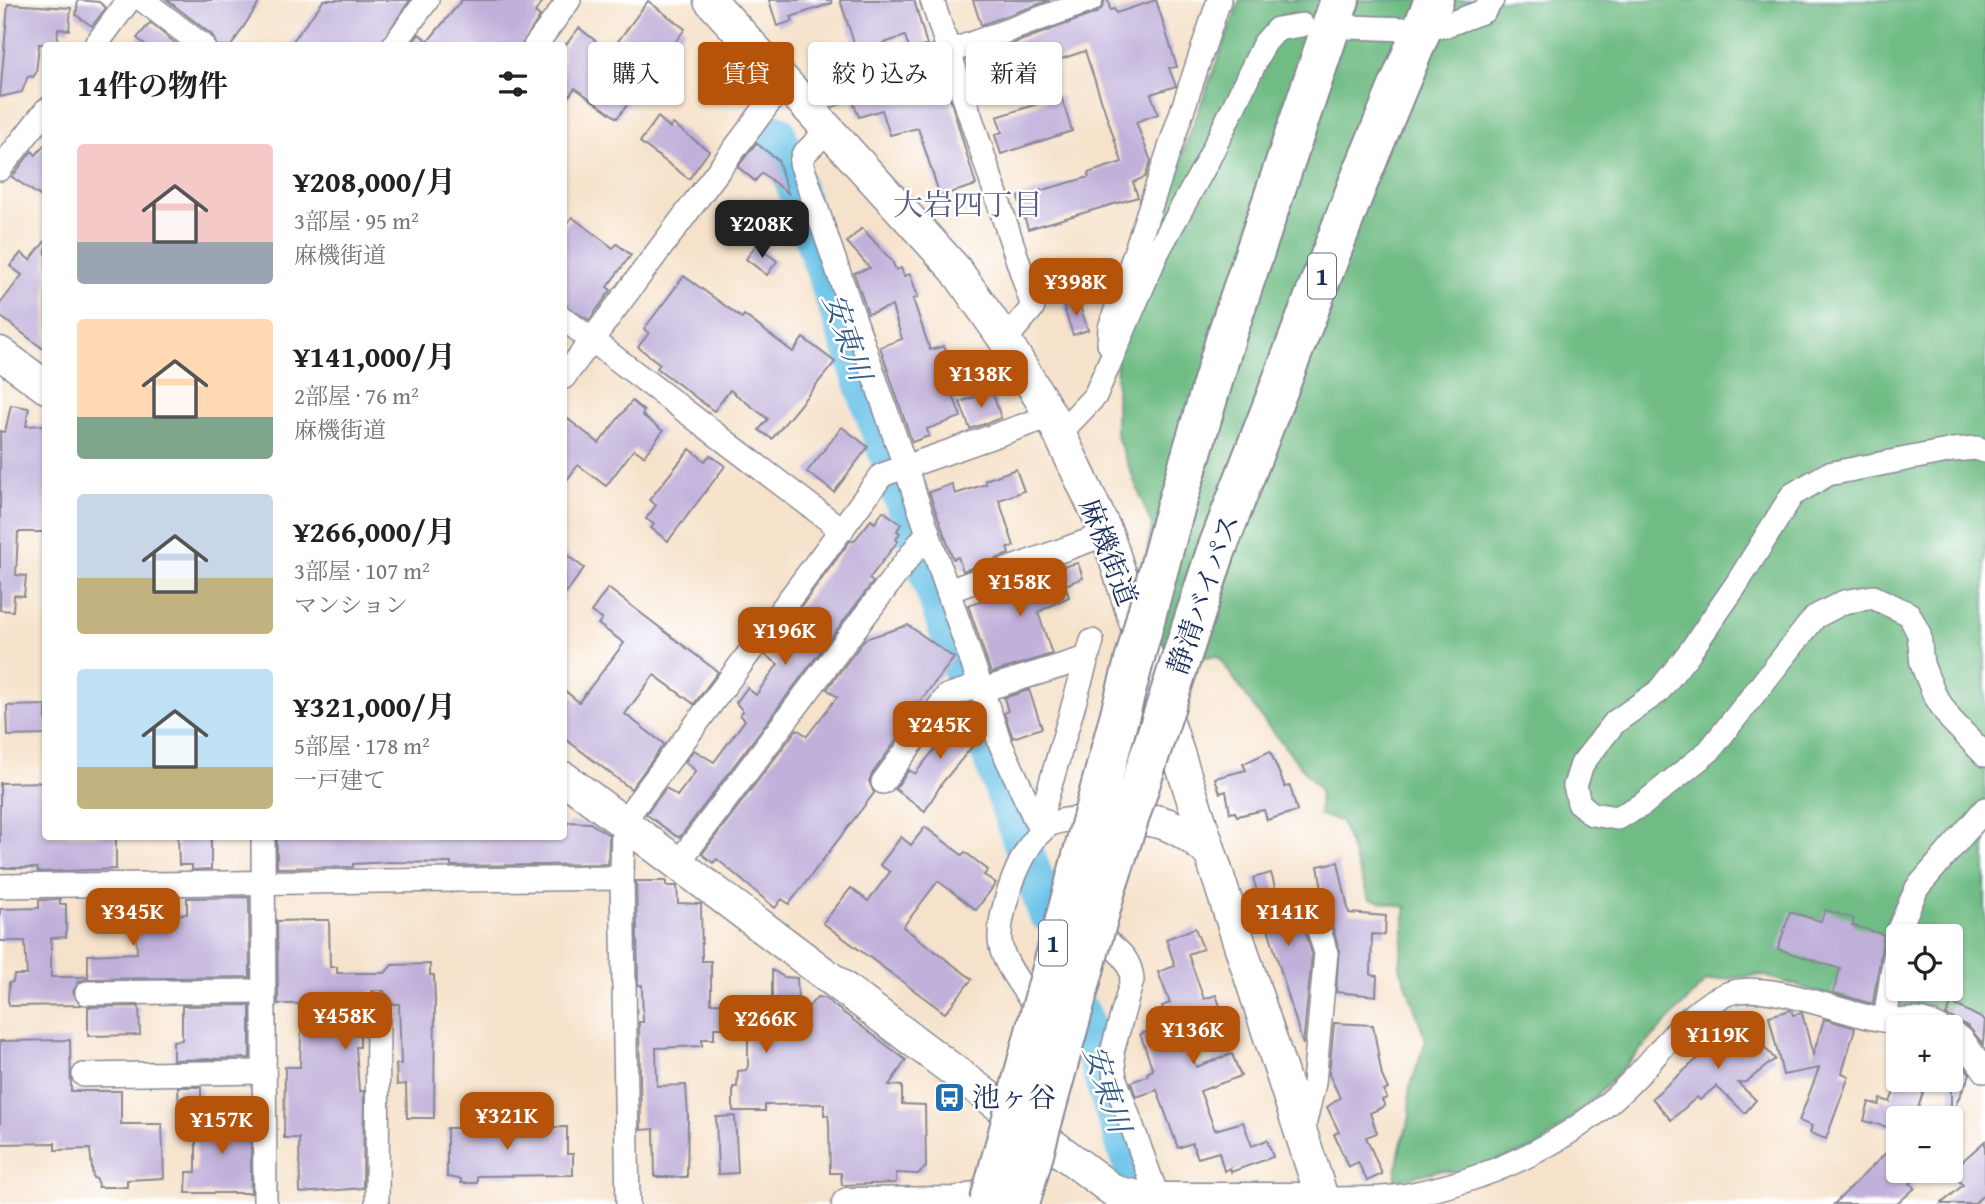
<!DOCTYPE html>
<html lang="ja">
<meta charset="utf-8">
<style>
body{margin:0;font-family:"Gentium Book Plus","Noto Serif JP",serif;background:#f2f2f2;color:#222;height:100vh;display:flex;flex-direction:column;font-size:26px;white-space:nowrap}
*{box-sizing:border-box;margin:0}
p{font-size:23px;color:#767676}
.icon{flex:none;width:38px;height:38px;fill:none;stroke:currentColor;stroke-width:2;stroke-linecap:round;stroke-linejoin:round}
.map{position:relative;flex:1;overflow:hidden}
.sheet{position:absolute;left:42px;top:42px;width:525px;height:798px;display:flex;flex-direction:column;background:#fff;border-radius:7px;box-shadow:0 2px 5px #0004}
.sheet>*{flex:none}
.top-card{position:absolute;left:588px;top:42px;width:665px;height:63px;display:flex;gap:14px}
.controls{position:absolute;left:1886px;top:924px;display:grid;gap:14px}
.controls a{display:grid;place-items:center;width:77px;height:77px;border-radius:7px;background:#fff;box-shadow:0 2px 5px #0004;font-size:35px}
.price{position:absolute;translate:-50% -60px;padding:0 16px;border-radius:14px;background:#b45309;color:#fff;font-size:23px;line-height:46px;filter:drop-shadow(0 2px 4px #0008)}
.price::after{content:'';position:absolute;left:50%;top:42px;width:21px;height:16px;margin-left:-10px;background:inherit;clip-path:polygon(0 0,100% 0,50% 100%)}
.price.selected{background:#222;color:#fff}
ul{padding:0;list-style:none}
li{display:flex;align-items:center;gap:21px;height:175px;padding:0 35px}
li span{display:grid;place-items:center;flex:none;width:196px;height:140px;border-radius:7px;color:#555}
li>.icon{margin-inline-start:auto}
span .icon{width:84px;height:84px;fill:#fffc;stroke-width:1}
li b{font-size:30px}
h2{display:flex;justify-content:space-between;align-items:center;height:84px;padding:0 35px;font-size:30px}
.pill{padding:0 24px;border-radius:7px;background:#fff;box-shadow:0 2px 5px #0004;font-size:24px;line-height:63px}
.pill.selected{background:#b45309;color:#fff}
.map>svg:first-child{display:block}
</style>
<div class="map">
<svg width="1985" height="1204" viewBox="0 0 1985 1204">
<rect width="100%" height="100%" fill="#fff"/>
<filter id="ink" filterUnits="userSpaceOnUse"><feTurbulence type="fractalNoise" baseFrequency=".0143" numOctaves="2"/><feDisplacementMap in="SourceGraphic" scale="14" xChannelSelector="R" yChannelSelector="G"/><feConvolveMatrix kernelMatrix="1 2 1 2 8 2 1 2 1" color-interpolation-filters="sRGB"/></filter>
<filter id="wash" filterUnits="userSpaceOnUse"><feTurbulence type="fractalNoise" baseFrequency=".00686" numOctaves="4" result="noise"/><feDisplacementMap in="SourceGraphic" scale="28" xChannelSelector="R" yChannelSelector="G"/><feGaussianBlur stdDeviation="1.57" result="paint"/><feColorMatrix in="noise" values="0 0 0 0 0 0 0 0 0 0 0 0 0 0 0 0 0 1.4 0 .05"/><feComposite in="paint" operator="in"/></filter>
<g filter="url(#wash)">
<rect width="100%" height="100%" fill="#f6e2ca"/>
<path fill="#6fbc84" stroke="#457671" stroke-width="2" fill-rule="evenodd" d="M1240,0H1985V1017L1927,1006H1864L1762,975L1706,981L1596,1096L1539,1147L1459,1173L1441,1170L1395,1180L1400,1148L1410,1117L1409,1091L1426,1040L1400,967L1406,907L1369,899L1341,821L1319,815L1320,790L1260,716L1218,656L1128,662L1152,526L1116,434L1117,328ZM1899,936H1951V989H1899Z"/>
<g fill="none" stroke-linecap="round" stroke-linejoin="round">
<g stroke="#6ac3e8" stroke-width="38">
<polyline points="777,133 890,461"/>
<polyline points="896,480 914,532"/>
<polyline points="922,555 964,679"/>
<polyline points="971,700 1047,913"/>
<polyline points="1082,1015 1131,1164"/>
</g>
</g>
<g id="blocks">
<g fill="#c0b0da">
<polygon points="78,0 99,2 106,8 92,26 76,15"/>
<polygon points="167,0 261,0 231,46 217,46 212,35"/>
<polygon points="324,0 410,0 379,46 289,46"/>
<polygon points="462,0 544,0 535,12 540,16 521,46 411,46 419,34 428,41"/>
<polygon points="769,0 831,0 832,3 791,17 793,21 777,26"/>
<polygon points="840,0 914,0 927,45 910,51 905,36 857,52"/>
<polygon points="973,0 1050,0 981,25"/>
<polygon points="1105,0 1108,0 1110,10 1114,9 1116,13 1156,0 1177,67 1169,68 1176,86 1151,94 1158,114 1136,122 1151,161 1145,177 1133,182 1138,197 1028,229 1018,197 1089,177 1088,173 1122,162 1085,51 977,87 968,60 1096,13 1102,8"/>
<polygon points="648,1 685,29 617,118 575,88 564,103 564,47 579,28 610,52"/>
<polygon points="8,4 71,8 69,30 58,29 57,44 39,44 36,73 33,77 28,76 22,92 0,97"/>
<polygon points="150,23 179,46 147,46 137,38"/>
<polygon points="837,49 844,69 827,74 821,54"/>
<polygon points="937,71 950,98 976,185 940,196 918,128 890,135 882,110 859,117 853,102"/>
<polygon points="1061,96 1072,131 1001,154 995,135 1002,132 997,117"/>
<polygon points="658,117 670,128 673,124 709,151 689,179 640,142"/>
<polygon points="46,143 46,200 12,177 32,151 36,155"/>
<polygon points="756,143 778,160 788,193 762,173 755,181 738,167"/>
<polygon points="572,217 613,248 617,244 631,255 607,287 611,290 589,320 564,305 564,228"/>
<polygon points="862,228 892,261 896,270 901,268 904,276 910,274 918,297 913,299 930,350 944,346 952,371 945,373 961,417 927,429 929,436 912,442 880,347 902,339 892,306 868,314 854,273 870,268 847,242"/>
<polygon points="46,240 46,351 0,316 0,304 22,275 10,266 21,253 30,260"/>
<polygon points="756,245 777,261 767,275 746,259"/>
<polygon points="1098,261 1116,266 1107,294 1090,289"/>
<polygon points="684,276 742,318 744,315 793,352 803,338 835,362 772,439 759,430 768,419 730,390 714,411 657,368 660,364 638,347 649,333 644,329"/>
<polygon points="1078,300 1088,330 1073,335 1063,305"/>
<polygon points="992,391 1001,418 970,429 960,402"/>
<polygon points="632,401 644,411 642,415 663,431 644,456 634,449 606,486 578,465 564,484 564,416 599,443"/>
<polygon points="11,405 29,408 26,426 46,425 46,532 18,532 16,575 26,576 24,596 14,595 13,611 0,610 0,431 5,432"/>
<polygon points="842,427 868,447 834,492 807,472"/>
<polygon points="690,449 705,461 710,455 725,466 668,541 651,528 654,524 646,519 656,505 649,500"/>
<polygon points="1016,469 1024,491 999,500 1014,546 1007,548 1009,554 963,571 958,557 953,559 929,492 952,484 955,494 986,484 985,480"/>
<polygon points="883,511 901,524 897,531 900,533 896,539 898,541 869,579 873,582 680,837 676,836 646,814 666,788 677,796 696,771 685,762 694,750 714,762 745,720 740,715 743,711 736,703 747,688 756,695 778,664 765,655 850,541 854,541 871,520 875,523"/>
<polygon points="564,553 584,568 564,596"/>
<polygon points="1078,563 1083,578 1065,585 1069,597 1038,612 1052,654 991,673 968,605 996,596 994,590 1026,578 1027,583 1059,572 1057,568"/>
<polygon points="608,588 718,672 694,704 654,675 625,714 664,744 631,789 564,738 564,690 579,702 624,643 598,624 602,619 591,612"/>
<polygon points="908,625 954,658 900,727 908,724 872,774 869,781 874,793 789,904 782,899 775,908 717,859 713,863 702,854 797,729 807,736 837,697 827,689 865,639"/>
<polygon points="1029,690 1042,728 1013,738 1004,713 1008,711 1004,698"/>
<polygon points="46,705 46,735 8,736 7,706"/>
<polygon points="964,706 976,742 942,783 925,811 895,789 909,770 915,774 945,736 942,726 955,709"/>
<polygon points="1270,751 1285,787 1290,786 1297,811 1267,820 1264,810 1237,816 1235,812 1230,813 1226,791 1220,793 1215,778 1246,770 1243,764"/>
<polygon points="46,782 46,836 116,836 116,869 38,872 37,868 0,868 0,783"/>
<polygon points="568,822 590,823 609,835 608,864 451,866 451,863 390,862 353,864 353,867 277,868 277,836 564,836"/>
<polygon points="925,827 962,855 965,852 988,870 984,875 996,883 976,910 938,881 903,927 972,979 945,1013 823,923 851,888 868,901 890,872 880,865 901,837 911,845"/>
<polygon points="178,836 211,836 211,869 192,870 192,865 179,865"/>
<polygon points="1338,862 1349,913 1386,916 1385,935 1372,934 1371,975 1377,976 1376,996 1336,992 1339,949 1326,904 1330,903 1323,894 1318,866"/>
<polygon points="1271,873 1283,916 1299,912 1312,954 1303,1045 1253,878"/>
<polygon points="636,881 666,881 666,886 677,886 678,903 701,904 702,961 711,961 711,1003 739,1004 739,1008 772,1007 772,970 784,977 797,978 799,1018 817,997 824,998 906,1060 889,1085 902,1086 902,1104 925,1105 926,1167 918,1174 896,1173 896,1183 842,1185 841,1173 830,1173 829,1123 828,1115 824,1115 824,1104 765,1105 765,1111 733,1111 733,1087 737,1087 738,1071 746,1070 748,1066 748,1028 714,1028 714,1039 702,1039 702,1046 656,1048 657,1086 686,1085 688,1117 687,1177 655,1177 654,1129 641,1130 639,1022 643,1022 642,985 638,985"/>
<polygon points="249,897 250,977 87,979 79,981 73,992 81,1005 10,1006 8,1001 9,983 13,982 14,975 27,975 25,941 0,941 0,909 39,908 39,900 60,899 60,904 66,904 66,937 51,938 51,977 88,977 88,955 137,953 135,916 187,914 187,898"/>
<polygon points="1825,910 1854,919 1852,925 1884,935 1873,1004 1833,993 1840,969 1778,949 1790,912 1821,921"/>
<polygon points="315,920 329,920 330,967 337,967 337,973 385,973 392,965 430,964 430,975 434,975 435,1001 434,1118 407,1118 406,1084 397,1085 396,1064 401,1064 399,1004 392,1004 384,991 372,991 364,1002 364,1026 360,1026 360,1047 356,1047 359,1091 364,1091 363,1188 300,1193 299,1138 284,1138 285,1067 300,1067 302,1004 278,1004 277,921"/>
<polygon points="1195,928 1203,949 1188,954 1204,999 1216,995 1224,1017 1183,1031 1196,1067 1232,1054 1241,1076 1200,1091 1215,1130 1243,1122 1252,1146 1267,1140 1273,1157 1231,1172 1230,1168 1224,1171 1219,1152 1198,1158 1192,1143 1178,1148 1157,1090 1136,1097 1131,1082 1148,1076 1147,1073 1153,1070 1140,1034 1169,1025 1162,1006 1170,1003 1158,972 1175,966 1166,939"/>
<polygon points="1952,1003 1985,1020 1983,1044 1969,1027 1946,1015"/>
<polygon points="250,1005 250,1058 173,1060 173,1041 182,1040 182,1006"/>
<polygon points="139,1006 140,1035 88,1036 88,1007"/>
<polygon points="1791,1010 1793,1015 1802,1013 1813,1055 1824,1019 1855,1028 1842,1073 1849,1076 1826,1139 1810,1133 1812,1126 1799,1121 1819,1068 1783,1075 1769,1016"/>
<polygon points="1740,1019 1775,1059 1746,1082 1738,1083 1756,1100 1745,1113 1716,1086 1700,1100 1697,1097 1671,1120 1652,1098 1702,1055 1697,1051"/>
<polygon points="1334,1023 1373,1025 1382,1076 1388,1089 1384,1091 1387,1098 1382,1100 1385,1106 1370,1113 1377,1133 1366,1137 1382,1174 1367,1181 1358,1162 1348,1167 1334,1134 1339,1132 1327,1107 1340,1098 1329,1074"/>
<polygon points="70,1040 71,1091 121,1091 121,1124 162,1124 164,1178 127,1180 127,1187 98,1187 97,1179 93,1178 90,1149 55,1150 55,1143 0,1144 0,1041"/>
<polygon points="1951,1049 1970,1074 1951,1115"/>
<polygon points="1899,1080 1927,1080 1915,1117 1899,1112 1899,1130 1864,1121 1869,1102 1879,1105 1881,1099 1890,1102"/>
<polygon points="178,1087 201,1087 201,1113 179,1112"/>
<polygon points="196,1116 251,1117 251,1193 186,1193 187,1172 196,1172"/>
<polygon points="735,1116 738,1173 718,1174 716,1117"/>
<polygon points="567,1127 567,1154 573,1154 573,1175 477,1176 477,1183 461,1183 461,1179 447,1177 447,1128"/>
<polygon points="1899,1140 1899,1171 1923,1171 1910,1183 1915,1188 1897,1204 1834,1204"/>
<polygon points="1985,1141 1985,1193 1974,1204 1941,1204 1963,1185 1950,1172"/>
</g>
</g>
</g>
<g filter="url(#ink)">
<use href="#blocks" fill-opacity="0" stroke="#888894" stroke-width="2"/>
<g fill="none" stroke-linecap="round" stroke-linejoin="round">
<defs>
<g id="street">
<polyline points="143,0 203,46"/>
<polyline points="932,0 1033,307 1005,340"/>
<polyline points="1444,26 1484,11 1492,0"/>
<polyline points="1350,27 1405,29"/>
<polyline points="95,46 129,0"/>
<polyline points="393,46 427,0"/>
<polyline points="535,46 569,0"/>
<polyline points="806,104 1091,0"/>
<polyline points="829,129 803,155 801,163 1000,743 1041,832"/>
<polyline points="0,169 46,110"/>
<polyline points="564,319 842,530"/>
<polyline points="1109,344 1110,328 1219,0"/>
<polyline points="564,377 786,80"/>
<polyline points="1060,433 1095,396 1158,251 1206,164 1264,44 1277,29 1302,25"/>
<polyline points="1985,451 1976,448 1953,450 1828,474 1792,495 1736,585 1689,653 1658,692 1615,722 1582,764 1575,786 1579,803 1592,814 1617,818 1642,805 1709,751 1815,617 1844,602 1873,597 1909,614 1919,634 1922,664 1934,694 1950,719 1985,755"/>
<polyline points="948,591 1107,534"/>
<polyline points="982,690 1087,658"/>
<polyline points="883,782 947,696 981,685"/>
<polyline points="1039,824 1092,641"/>
<polyline points="263,836 265,1204"/>
<polyline points="678,863 928,532"/>
<polyline points="0,886 622,878"/>
<path d="M1106,941C1121,953 1131,961 1132,980L1112,1052L1115,1079L1158,1199"/>
<polyline points="87,993 264,991"/>
<path d="M1043,1017C1031,999 1005,967 1001,947C994,919 1023,839 1049,825C1061,819 1074,819 1086,818"/>
<polyline points="1885,1020 1899,929 1917,888 1985,809"/>
<polyline points="1951,1033 1962,1039 1985,1071"/>
<polyline points="84,1075 264,1072"/>
<polyline points="1302,1134 1314,1083 1326,953 1311,904"/>
<path d="M1321,1199C1347,1198 1375,1200 1401,1196C1485,1182 1570,1144 1630,1083C1661,1053 1686,1010 1727,994C1766,979 1842,1014 1883,1020C1909,1024 1910,1013 1939,1027"/>
<polyline points="377,1204 378,1003"/>
<polyline points="628,1204 622,878 623,822 882,475 1051,416"/>
</g>
<g id="secondary">
<polyline points="710,0 956,270 1005,340 1051,416 1107,534 1324,1204"/>
<polyline points="0,353 46,387"/>
<polyline points="564,778 1115,1192 1148,1199 1321,1199"/>
<path d="M1108,820C1154,816 1173,821 1208,851"/>
<polyline points="848,1204 958,1203 1013,1187"/>
</g>
<g id="highway">
<polyline points="1171,523 1227,334 1340,0"/>
<polyline points="1215,554 1357,186 1434,0"/>
</g>
</defs>
<use href="#street" stroke="#888894" stroke-width="26"/>
<use href="#secondary" stroke="#888894" stroke-width="35"/>
<use href="#highway" stroke="#888894" stroke-width="42"/>
<use href="#street" stroke="#fff" stroke-width="23"/>
<use href="#secondary" stroke="#fff" stroke-width="32"/>
<use href="#highway" stroke="#fff" stroke-width="38"/>
<defs>
<g id="highway-bridge">
<polyline points="989,1204 1171,523"/>
<polyline points="1020,1204 1106,890 1215,554"/>
</g>
</defs>
<use href="#highway-bridge" stroke="#888894" stroke-width="42" stroke-linecap="butt"/>
<use href="#highway-bridge" stroke="#fff" stroke-width="38"/>
</g>
</g>
<defs>
<symbol id="bus-square" viewBox="-11 -11 22 22"><rect x="-9" y="-9" width="18" height="18" rx="4" fill="#1f6fb2" stroke="#fff"/><path d="M-5-6H5V4H4V6H2V4H-2V6H-4V4H-5ZM-3.5-4V0h7V-4ZM-3.5 1.2v1.5H-2V1.2ZM2 1.2v1.5H3.5V1.2Z" fill="#fff"/></symbol>
</defs>
<g fill-rule="evenodd">
<use href="#bus-square" x="932" y="1080" width="35" height="35"/>
</g>
<g text-anchor="middle" stroke-width="5" stroke-linejoin="round" paint-order="stroke">
<g fill="#fff" stroke="#5f6d8e" stroke-width="2">
<rect x="1308" y="253.5" width="28" height="45" rx="5"/>
<rect x="1039" y="920.5" width="28" height="45" rx="5"/>
</g>
<g font-size="26" font-weight="bold" fill="#1b2f5e">
<text x="1322" y="285">1</text>
<text x="1053" y="952">1</text>
</g>
<g font-size="28" fill="#1b2f5e" stroke="#fff">
<text transform="translate(1109 552) rotate(69)" y="10">麻機街道</text>
<text transform="translate(1203 594) rotate(-71)" y="10">静清バイパス</text>
</g>
<g font-size="28" fill="#1b2f5e" stroke="#fff" text-anchor="start">
<text x="972" y="1107">池ヶ谷</text>
</g>
<g font-size="30" fill="#555c89" stroke="#fff">
<text x="968" y="215">大岩四丁目</text>
</g>
<g font-size="30" font-style="italic" fill="#335b87" stroke="#fff">
<text transform="translate(847 337) rotate(71)" y="10">安東川</text>
<text transform="translate(1107 1089) rotate(72)" y="10">安東川</text>
</g>
</g>
</svg>
<div class="controls">
<a><svg class="icon" aria-label="locate" viewBox="0 0 24 24"><circle cx="12" cy="12" r="6"/><path d="M12 2v4M12 18v4M2 12h4M18 12h4"/></svg></a>
<a>+</a>
<a>−</a>
</div>
<b class="price selected" style="left:762px;top:260px">¥208K</b>
<b class="price" style="left:1076px;top:318px">¥398K</b>
<b class="price" style="left:981px;top:410px">¥138K</b>
<b class="price" style="left:1020px;top:618px">¥158K</b>
<b class="price" style="left:785px;top:667px">¥196K</b>
<b class="price" style="left:940px;top:761px">¥245K</b>
<b class="price" style="left:133px;top:948px">¥345K</b>
<b class="price" style="left:1288px;top:948px">¥141K</b>
<b class="price" style="left:345px;top:1052px">¥458K</b>
<b class="price" style="left:766px;top:1055px">¥266K</b>
<b class="price" style="left:1193px;top:1066px">¥136K</b>
<b class="price" style="left:1718px;top:1071px">¥119K</b>
<b class="price" style="left:507px;top:1152px">¥321K</b>
<b class="price" style="left:222px;top:1156px">¥157K</b>
<div class="top-card">
<a class="pill">購入</a>
<a class="pill selected">賃貸</a>
<a class="pill">絞り込み</a>
<a class="pill">新着</a>
</div>
<section class="sheet">
<h2>14件の物件<svg class="icon" aria-label="filters" viewBox="0 0 24 24"><path d="M4 7h16M4 17h16"/><circle cx="9" cy="7" r="2"/><circle cx="15" cy="17" r="2"/></svg></h2>
<ul>
<li><span style="background:linear-gradient(#f6c9c9 70%,#9aa5b1 0)"><svg class="icon" aria-label="home" viewBox="0 0 24 24"><path d="M3 11l9-7 9 7M6 9v11h12V9"/></svg></span><div><b>¥208,000/月</b><p>3部屋 · 95 m²</p><p>麻機街道</p></div></li>
<li><span style="background:linear-gradient(#ffd9b3 70%,#7fa58c 0)"><svg class="icon" aria-label="home" viewBox="0 0 24 24"><path d="M3 11l9-7 9 7M6 9v11h12V9"/></svg></span><div><b>¥141,000/月</b><p>2部屋 · 76 m²</p><p>麻機街道</p></div></li>
<li><span style="background:linear-gradient(#c9d6e8 60%,#c2b280 0)"><svg class="icon" aria-label="home" viewBox="0 0 24 24"><path d="M3 11l9-7 9 7M6 9v11h12V9"/></svg></span><div><b>¥266,000/月</b><p>3部屋 · 107 m²</p><p>マンション</p></div></li>
<li><span style="background:linear-gradient(#bfe0f5 70%,#c2b280 0)"><svg class="icon" aria-label="home" viewBox="0 0 24 24"><path d="M3 11l9-7 9 7M6 9v11h12V9"/></svg></span><div><b>¥321,000/月</b><p>5部屋 · 178 m²</p><p>一戸建て</p></div></li>
</ul>
</section>
</div>
